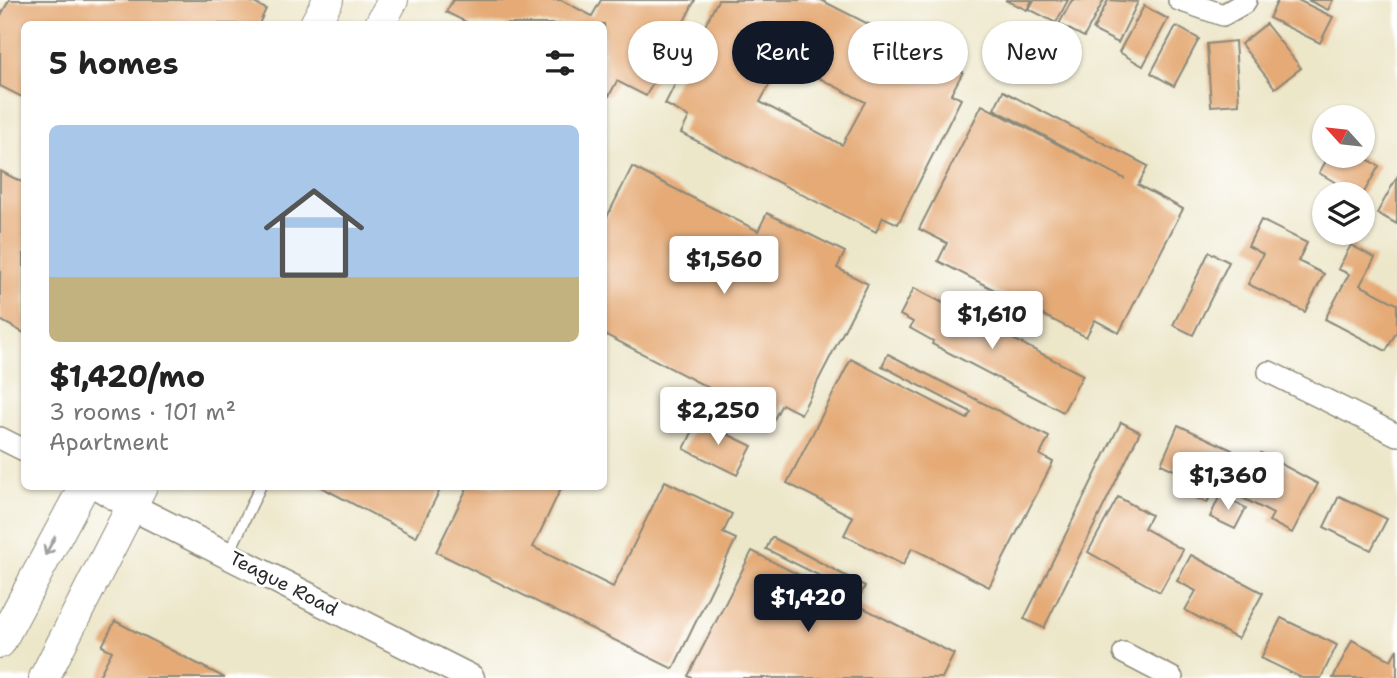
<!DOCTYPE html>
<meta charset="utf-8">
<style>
body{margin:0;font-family:"Shantell Sans",sans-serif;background:#f2f2f2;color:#222;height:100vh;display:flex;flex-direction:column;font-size:26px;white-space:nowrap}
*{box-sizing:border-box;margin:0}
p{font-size:23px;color:#767676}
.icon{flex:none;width:38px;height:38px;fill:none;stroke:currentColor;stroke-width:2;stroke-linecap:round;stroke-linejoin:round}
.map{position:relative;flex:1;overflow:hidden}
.details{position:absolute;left:21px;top:21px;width:586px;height:469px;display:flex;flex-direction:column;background:#fff;border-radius:10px;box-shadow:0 2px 5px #0004}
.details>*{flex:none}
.banner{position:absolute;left:628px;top:21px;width:663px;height:63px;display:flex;gap:14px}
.needle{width:46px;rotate:297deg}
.buttons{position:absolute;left:1312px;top:105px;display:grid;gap:14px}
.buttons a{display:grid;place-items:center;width:63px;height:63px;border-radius:50%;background:#fff;box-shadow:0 2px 5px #0004;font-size:35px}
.price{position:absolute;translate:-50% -60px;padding:0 16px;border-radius:7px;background:#fff;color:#222;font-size:23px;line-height:46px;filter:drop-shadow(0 2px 4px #0008)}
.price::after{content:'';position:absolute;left:50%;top:42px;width:21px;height:16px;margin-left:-10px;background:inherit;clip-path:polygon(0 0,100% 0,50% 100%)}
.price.active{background:#111827;color:#fff}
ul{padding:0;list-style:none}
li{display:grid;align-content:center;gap:14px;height:371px;padding:0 28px}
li+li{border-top:2px solid #e0e0e0}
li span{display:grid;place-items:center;height:217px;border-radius:10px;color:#555}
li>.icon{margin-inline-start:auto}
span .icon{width:126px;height:126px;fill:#fffc;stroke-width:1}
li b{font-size:30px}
h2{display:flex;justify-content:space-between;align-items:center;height:84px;padding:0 28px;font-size:30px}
.tag{padding:0 24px;border-radius:32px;background:#fff;box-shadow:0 2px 5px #0004;font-size:24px;line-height:63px}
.tag.active{background:#111827;color:#fff}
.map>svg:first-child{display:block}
</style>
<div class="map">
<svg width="1397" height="678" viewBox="0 0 1397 678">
<rect width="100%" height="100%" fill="#fff"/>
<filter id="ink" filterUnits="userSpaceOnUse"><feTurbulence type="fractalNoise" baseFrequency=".0143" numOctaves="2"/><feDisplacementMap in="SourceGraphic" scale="14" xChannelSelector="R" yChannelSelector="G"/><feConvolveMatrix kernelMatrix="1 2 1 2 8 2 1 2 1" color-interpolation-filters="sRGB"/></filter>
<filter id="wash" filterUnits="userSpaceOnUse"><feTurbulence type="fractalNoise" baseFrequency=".00686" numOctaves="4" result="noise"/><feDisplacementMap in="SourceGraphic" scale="28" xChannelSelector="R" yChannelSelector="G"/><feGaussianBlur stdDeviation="1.57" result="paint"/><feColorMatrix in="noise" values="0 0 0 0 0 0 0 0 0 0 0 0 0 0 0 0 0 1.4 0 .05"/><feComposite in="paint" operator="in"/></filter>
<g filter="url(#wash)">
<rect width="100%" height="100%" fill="#ede7ca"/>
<g id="blocks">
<g fill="#e5aa76" fill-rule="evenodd">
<polygon points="9,0 248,0 266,9 259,24 24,24 24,98 0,86 0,17"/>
<polygon points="453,0 561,0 592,16 601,0 695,0 646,96 617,81 609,96 604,94 604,24 470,24 446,12"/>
<path d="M718,0H821L963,72L951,94L961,99L898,224L883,217L876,232L681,133L689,117L665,104ZM783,59L865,102L842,145L760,102Z"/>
<polygon points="1005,0 1032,0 1027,10"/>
<polygon points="1034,0 1068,0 1056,23 1029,9"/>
<polygon points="1072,0 1104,0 1084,37 1059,24"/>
<polygon points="1108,0 1138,2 1118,43 1093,30"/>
<polygon points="1278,0 1298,0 1333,17 1320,43 1269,18"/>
<polygon points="1308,0 1333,0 1328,10"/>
<polygon points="1144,6 1168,19 1143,66 1119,52"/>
<polygon points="1266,24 1301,68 1275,88 1241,44"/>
<polygon points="1176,26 1199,39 1174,86 1151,73"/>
<polygon points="1235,41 1239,104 1211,106 1207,44"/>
<polygon points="1003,91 1148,166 1138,185 1183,209 1119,333 1095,320 1086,337 938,261 947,243 919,229 982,105 1125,179 994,109"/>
<polygon points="1329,156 1362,156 1379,166 1363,194 1356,194 1319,173"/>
<polygon points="632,167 758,231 767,213 845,252 837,268 868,284 801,414 782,404 773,421 604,334 604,223"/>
<polygon points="0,171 24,183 24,333 0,320"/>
<polygon points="1397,177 1397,224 1377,213"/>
<polygon points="1261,220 1307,243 1298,261 1324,274 1305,312 1248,284 1263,254 1248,246"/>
<polygon points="1351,245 1375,258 1360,285 1397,304 1397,331 1386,351 1325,319 1349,274 1338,269"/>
<polygon points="1209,252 1229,262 1193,335 1173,325"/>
<polygon points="914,288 1083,375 1063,412 932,344 933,341 910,328 913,322 900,315"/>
<polygon points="888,354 1049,437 1040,455 1053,462 989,587 912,548 903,565 844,535 853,517 787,483 851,359 967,419 971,412 882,366"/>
<polygon points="698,420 752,446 737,475 684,449"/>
<polygon points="1121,422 1140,432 1044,628 1024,619"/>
<polygon points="1178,425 1232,450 1207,503 1182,491 1189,477 1161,464"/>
<polygon points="1261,453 1318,484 1292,533 1269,521 1273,514 1239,496"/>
<polygon points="665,481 732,514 723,533 736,539 673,669 436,552 468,486 562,486 533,547 613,587"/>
<polygon points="319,486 442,486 416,537"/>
<polygon points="1220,495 1246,508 1235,529 1210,517"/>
<polygon points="1339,496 1387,519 1371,550 1324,527"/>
<polygon points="1118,497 1151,515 1144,528 1183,550 1160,592 1088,552"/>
<polygon points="772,537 865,586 860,596 766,549"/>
<polygon points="752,551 954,654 942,678 692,678 688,676"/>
<polygon points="1191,555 1263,593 1238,639 1185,610 1196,591 1177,581"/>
<polygon points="1281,618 1337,645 1321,678 1302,678 1261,658"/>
<polygon points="115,621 225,678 98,678 112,651 102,646"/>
<polygon points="1352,640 1391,660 1397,649 1397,678 1333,678"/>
</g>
</g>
</g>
<g filter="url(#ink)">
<use href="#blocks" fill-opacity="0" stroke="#8c897a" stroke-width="2"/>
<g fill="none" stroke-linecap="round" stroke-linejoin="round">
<defs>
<polyline id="service" points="228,555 260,487"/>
<g id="minor">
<polyline points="1179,0 1223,15 1244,3 1246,0"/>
<polyline points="1269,372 1397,435"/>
<polyline points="0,438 24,450"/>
<polyline points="1124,653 1172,678"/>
</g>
<polyline id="tertiary" points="97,486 132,507 471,678"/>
<g id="secondary">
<polyline points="315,24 328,0"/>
<polyline points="380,24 393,0"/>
<polyline points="0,643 84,486"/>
<polyline points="44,678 142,486"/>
</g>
</defs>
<use href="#service" stroke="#8c897a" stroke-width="13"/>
<use href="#minor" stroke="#8c897a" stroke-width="24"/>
<use href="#tertiary" stroke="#8c897a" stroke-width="29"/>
<use href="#secondary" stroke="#8c897a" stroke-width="32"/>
<use href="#service" stroke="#fff" stroke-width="10"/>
<use href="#minor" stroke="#fff" stroke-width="21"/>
<use href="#tertiary" stroke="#fff" stroke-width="26"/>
<use href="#secondary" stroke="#fff" stroke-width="30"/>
</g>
<defs><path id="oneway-shaft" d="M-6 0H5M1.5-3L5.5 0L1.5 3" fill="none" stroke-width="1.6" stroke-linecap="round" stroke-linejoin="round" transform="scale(1.75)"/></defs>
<use stroke="#a0a0a0" href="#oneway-shaft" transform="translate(50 546) rotate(118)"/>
</g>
<g text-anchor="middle" stroke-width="6" stroke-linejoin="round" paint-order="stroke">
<g font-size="19" fill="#2b2b2b" stroke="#fff">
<text transform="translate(284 583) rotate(27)" y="7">Teague Road</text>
</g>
</g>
</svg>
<div class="buttons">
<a><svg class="needle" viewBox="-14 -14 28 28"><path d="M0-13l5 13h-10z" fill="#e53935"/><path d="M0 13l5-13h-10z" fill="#767676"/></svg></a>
<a><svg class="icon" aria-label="layers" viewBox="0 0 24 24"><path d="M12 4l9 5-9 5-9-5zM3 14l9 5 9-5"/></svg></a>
</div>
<b class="price" style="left:724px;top:296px">$1,560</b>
<b class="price" style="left:992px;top:351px">$1,610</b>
<b class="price" style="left:718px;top:447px">$2,250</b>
<b class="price" style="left:1228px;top:512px">$1,360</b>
<b class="price active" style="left:808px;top:634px">$1,420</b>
<div class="banner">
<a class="tag">Buy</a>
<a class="tag active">Rent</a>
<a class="tag">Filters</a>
<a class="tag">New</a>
</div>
<section class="details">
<h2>5 homes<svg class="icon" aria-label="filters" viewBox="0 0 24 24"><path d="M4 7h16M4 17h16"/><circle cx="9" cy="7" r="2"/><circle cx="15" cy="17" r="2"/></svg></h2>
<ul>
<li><span style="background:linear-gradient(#a9c7e8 70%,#c2b280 0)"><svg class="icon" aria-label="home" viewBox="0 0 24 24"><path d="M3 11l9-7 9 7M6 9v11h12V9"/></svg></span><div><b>$1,420/mo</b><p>3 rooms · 101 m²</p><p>Apartment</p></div></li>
</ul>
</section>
</div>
